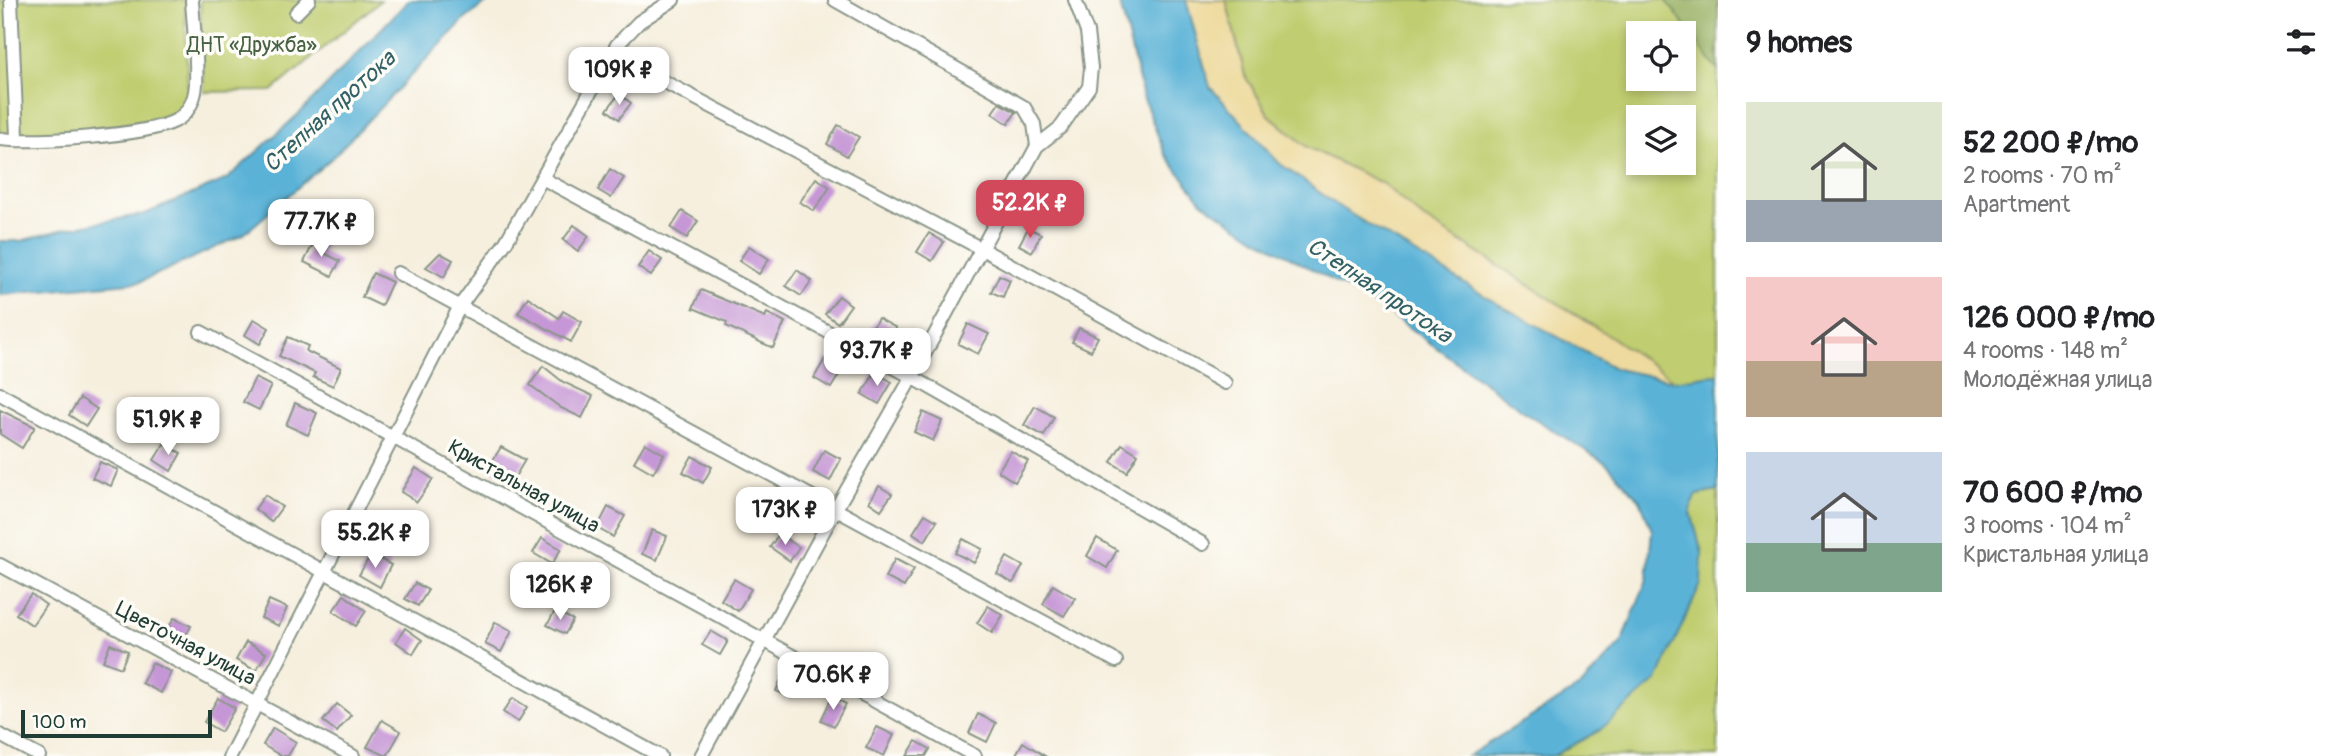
<!DOCTYPE html>
<meta charset="utf-8">
<style>
body{margin:0;font-family:Pangolin,sans-serif;background:#f6f6f6;color:#202124;height:100vh;display:flex;flex-direction:column;font-size:26px;white-space:nowrap}
*{box-sizing:border-box;margin:0}
p{font-size:23px;color:#757577}
.icon{flex:none;width:38px;height:38px;fill:none;stroke:currentColor;stroke-width:2;stroke-linecap:round;stroke-linejoin:round}
.map{position:relative;flex:1;overflow:hidden}
.sheet{display:flex;flex-direction:column;background:#fff;width:630px}
.sheet>*{flex:none}
.buttons{position:absolute;left:1626px;top:21px;display:grid;gap:14px}
.buttons a{display:grid;place-items:center;width:70px;height:70px;border-radius:0px;background:#fff;box-shadow:0 4px 10px #0003;font-size:35px}
.scale{position:absolute;left:21px;bottom:18px;width:191px;box-sizing:border-box;padding-left:7px;border:4px solid #1f3d34;border-top:0;font-size:19px;line-height:24px;white-space:nowrap;color:#1f3d34;-webkit-text-stroke:5px #fdfcf7;paint-order:stroke}
.price{position:absolute;translate:-50% -60px;padding:0 16px;border-radius:14px;background:#fff;color:#222;font-size:23px;line-height:46px;filter:drop-shadow(0 2px 4px #0008)}
.price::after{content:'';position:absolute;left:50%;top:42px;width:21px;height:16px;margin-left:-10px;background:inherit;clip-path:polygon(0 0,100% 0,50% 100%)}
.price.current{background:#d1495b;color:#fff}
ul{padding:0;list-style:none}
li{display:flex;align-items:center;gap:21px;height:175px;padding:0 28px}
li span{display:grid;place-items:center;flex:none;width:196px;height:140px;border-radius:0px;color:#555}
li>.icon{margin-inline-start:auto}
span .icon{width:84px;height:84px;fill:#fffc;stroke-width:1}
li b{font-size:30px}
h2{display:flex;justify-content:space-between;align-items:center;height:84px;padding:0 28px;font-size:30px}
main{display:flex;flex:1;min-height:0}
.map>svg:first-child{display:block}
</style>
<main>
<div class="map">
<svg width="1718" height="756" viewBox="0 0 1718 756">
<rect width="100%" height="100%" fill="#fdfcf7"/>
<filter id="ink" filterUnits="userSpaceOnUse"><feTurbulence type="fractalNoise" baseFrequency=".0143" numOctaves="2"/><feDisplacementMap in="SourceGraphic" scale="14" xChannelSelector="R" yChannelSelector="G"/><feConvolveMatrix kernelMatrix="1 2 1 2 8 2 1 2 1" color-interpolation-filters="sRGB"/></filter>
<filter id="wash" filterUnits="userSpaceOnUse"><feTurbulence type="fractalNoise" baseFrequency=".00686" numOctaves="4" result="noise"/><feDisplacementMap in="SourceGraphic" scale="28" xChannelSelector="R" yChannelSelector="G"/><feGaussianBlur stdDeviation="1.57" result="paint"/><feColorMatrix in="noise" values="0 0 0 0 0 0 0 0 0 0 0 0 0 0 0 0 0 1.4 0 .05"/><feComposite in="paint" operator="in"/></filter>
<g filter="url(#wash)">
<rect width="100%" height="100%" fill="#f6efde"/>
<g fill="#c0cd6f" stroke="#708552" stroke-width="2" fill-rule="evenodd">
<polygon points="0,0 185,0 188,100 177,116 50,136 0,133"/>
<polygon points="200,0 381,0 272,91 204,92"/>
<path d="M1226,0H1666L1718,71V374L1675,381L1611,337L1423,218L1383,184L1307,147L1269,115L1245,76ZM1638,33H1684V79H1638ZM1638,117H1684V163H1638Z"/>
<polygon points="1718,491 1718,756 1553,756 1600,730 1702,553 1690,509 1696,495"/>
</g>
<polygon fill="#98b062" stroke="#5c764b" stroke-width="2" points="1666,0 1718,0 1718,71"/>
<polygon fill="#eeda9e" stroke="#868c69" stroke-width="2" points="1186,0 1226,0 1245,76 1269,115 1307,147 1383,184 1423,218 1611,337 1675,381 1616,369 1498,304 1341,208 1279,163 1210,87"/>
<g fill="#5ab2d7" stroke="#3c7886" stroke-width="2">
<polygon points="409,0 490,0 464,20 333,157 243,235 140,282 0,295 0,241 21,241 64,229 145,214 227,179 303,110"/>
<polygon points="1119,0 1186,0 1210,87 1279,163 1341,208 1498,304 1616,369 1675,381 1718,374 1718,491 1697,495 1690,509 1702,553 1701,584 1657,680 1600,730 1553,756 1468,756 1581,686 1622,642 1647,579 1652,531 1640,500 1607,464 1529,415 1382,308 1252,236 1202,202 1165,154 1143,97"/>
</g>
<g id="blocks">
<g fill="#c697d6">
<polygon points="619,94 631,103 619,119 607,110"/>
<polygon points="999,103 1016,112 1008,124 992,113"/>
<polygon points="838,125 859,137 847,156 827,144"/>
<polygon points="610,169 624,178 611,198 598,190"/>
<polygon points="816,178 830,187 814,211 800,202"/>
<polygon points="682,211 698,221 687,238 671,228"/>
<polygon points="574,225 589,236 578,251 563,240"/>
<polygon points="1028,228 1041,234 1032,252 1019,245"/>
<polygon points="929,233 944,242 932,261 917,252"/>
<polygon points="316,238 326,244 322,252 340,261 332,276 304,262"/>
<polygon points="749,246 769,259 759,274 739,261"/>
<polygon points="649,251 662,260 651,276 638,267"/>
<polygon points="440,253 453,260 444,277 426,267"/>
<polygon points="797,270 812,281 801,296 786,286"/>
<polygon points="373,273 392,282 381,306 362,297"/>
<polygon points="999,275 1010,280 1003,297 991,292"/>
<polygon points="701,290 765,317 767,313 785,322 773,348 726,326 727,322 693,308"/>
<polygon points="839,296 851,305 838,323 825,314"/>
<polygon points="528,297 559,318 563,311 582,322 571,342 518,313"/>
<polygon points="878,318 896,328 887,345 868,335"/>
<polygon points="254,319 269,328 260,344 245,335"/>
<polygon points="968,324 989,334 978,354 958,344"/>
<polygon points="1079,328 1098,337 1091,351 1072,342"/>
<polygon points="288,337 308,346 306,351 341,368 333,386 313,377 315,373 279,356"/>
<polygon points="825,359 842,370 831,388 814,378"/>
<polygon points="543,366 563,382 593,396 582,418 561,408 530,385"/>
<polygon points="875,372 892,382 879,404 862,394"/>
<polygon points="255,378 271,386 259,410 243,402"/>
<polygon points="80,398 97,409 86,426 69,415"/>
<polygon points="295,403 317,413 308,435 286,425"/>
<polygon points="1035,406 1054,417 1044,436 1024,425"/>
<polygon points="0,410 35,427 22,448 0,434"/>
<polygon points="923,412 942,421 933,441 914,432"/>
<polygon points="645,443 664,454 653,473 634,462"/>
<polygon points="164,444 181,453 171,471 154,460"/>
<polygon points="1122,444 1138,454 1127,472 1111,462"/>
<polygon points="501,447 525,460 512,482 488,468"/>
<polygon points="824,450 841,459 830,481 813,472"/>
<polygon points="1011,451 1028,461 1015,482 998,471"/>
<polygon points="692,456 712,467 703,483 683,472"/>
<polygon points="100,462 118,470 111,486 92,478"/>
<polygon points="416,468 433,479 417,502 401,492"/>
<polygon points="879,486 892,494 881,510 869,502"/>
<polygon points="265,495 282,507 271,522 255,509"/>
<polygon points="608,507 625,516 613,537 597,528"/>
<polygon points="925,514 937,521 925,541 913,533"/>
<polygon points="652,530 667,536 657,560 642,554"/>
<polygon points="779,534 799,547 790,561 770,547"/>
<polygon points="542,538 561,549 552,564 533,553"/>
<polygon points="1097,538 1117,550 1107,568 1087,556"/>
<polygon points="963,539 982,549 974,563 955,553"/>
<polygon points="371,554 391,565 380,587 359,575"/>
<polygon points="1007,557 1023,566 1013,583 997,574"/>
<polygon points="895,559 914,569 904,587 885,577"/>
<polygon points="734,579 751,589 738,611 721,600"/>
<polygon points="415,583 428,590 418,606 405,599"/>
<polygon points="1053,585 1075,598 1064,616 1043,604"/>
<polygon points="31,594 46,605 32,625 16,614"/>
<polygon points="344,595 366,611 356,626 333,611"/>
<polygon points="269,600 287,608 279,626 261,618"/>
<polygon points="988,606 1003,615 992,633 977,623"/>
<polygon points="555,611 573,620 565,634 547,625"/>
<polygon points="174,618 191,626 182,643 165,635"/>
<polygon points="495,622 512,631 501,652 485,644"/>
<polygon points="405,628 422,640 413,654 396,642"/>
<polygon points="711,631 728,641 720,655 702,645"/>
<polygon points="246,642 266,653 256,671 236,660"/>
<polygon points="110,644 128,651 121,668 103,661"/>
<polygon points="152,663 171,672 161,693 142,683"/>
<polygon points="783,674 799,680 792,698 776,691"/>
<polygon points="832,697 846,704 834,726 821,720"/>
<polygon points="218,698 235,708 221,732 204,722"/>
<polygon points="513,698 527,707 518,722 503,712"/>
<polygon points="337,704 351,715 337,732 323,721"/>
<polygon points="978,714 996,723 987,742 969,733"/>
<polygon points="382,720 401,731 387,756 367,747"/>
<polygon points="877,727 894,735 884,756 866,748"/>
<polygon points="273,728 296,742 288,756 281,756 263,745"/>
<polygon points="916,741 930,749 926,756 907,756"/>
<polygon points="1023,742 1045,756 1015,756"/>
</g>
</g>
</g>
<g filter="url(#ink)">
<use href="#blocks" fill-opacity="0" stroke="#8a9689" stroke-width="2"/>
<g fill="none" stroke-linecap="round" stroke-linejoin="round">
<defs>
<g id="minor">
<polyline points="11,0 17,137"/>
<polyline points="835,0 1024,107 1034,124 1037,146"/>
<polyline points="296,13 309,0"/>
<polyline points="610,60 640,69 980,248 1225,383"/>
<path d="M0,139C33,143 145,136 175,121C184,116 191,107 194,96C200,78 193,22 192,0"/>
<polyline points="542,178 912,377 1203,544"/>
<polyline points="398,273 1116,661"/>
<polyline points="201,332 975,756"/>
<polyline points="0,394 660,756"/>
<polyline points="0,565 353,756"/>
<polyline points="0,735 39,756"/>
<polyline points="230,756 460,306 506,242 617,45 639,22 673,0"/>
<polyline points="701,756 834,512 912,377 1037,146 1061,127 1089,87 1091,68 1087,32 1075,0"/>
</g>
</defs>
<use href="#minor" stroke="#8a9689" stroke-width="16"/>
<use href="#minor" stroke="#fff" stroke-width="12"/>
</g>
</g>
<g text-anchor="middle" stroke-width="7" stroke-linejoin="round" paint-order="stroke">
<g font-size="21" fill="#476143" stroke="#fdfcf7">
<text x="252" y="52">ДНТ «Дружба»</text>
</g>
<g font-size="21" fill="#1f3d34" stroke="#fdfcf7">
<text transform="translate(524 486) rotate(29)" y="7">Кристальная улица</text>
<text transform="translate(186 643) rotate(28)" y="7">Цветочная улица</text>
</g>
<g font-size="23" font-style="italic" fill="#316065" stroke="#fdfcf7">
<text transform="translate(329 111) rotate(-42)" y="8">Степная протока</text>
<text transform="translate(1380 290) rotate(34)" y="8">Степная протока</text>
</g>
</g>
</svg>
<div class="buttons">
<a><svg class="icon" aria-label="locate" viewBox="0 0 24 24"><circle cx="12" cy="12" r="6"/><path d="M12 2v4M12 18v4M2 12h4M18 12h4"/></svg></a>
<a><svg class="icon" aria-label="layers" viewBox="0 0 24 24"><path d="M12 4l9 5-9 5-9-5zM3 14l9 5 9-5"/></svg></a>
</div>
<div class="scale">100 m</div>
<b class="price" style="left:619px;top:107px">109K ₽</b>
<b class="price current" style="left:1030px;top:240px">52.2K ₽</b>
<b class="price" style="left:321px;top:259px">77.7K ₽</b>
<b class="price" style="left:877px;top:388px">93.7K ₽</b>
<b class="price" style="left:168px;top:457px">51.9K ₽</b>
<b class="price" style="left:785px;top:547px">173K ₽</b>
<b class="price" style="left:375px;top:570px">55.2K ₽</b>
<b class="price" style="left:560px;top:622px">126K ₽</b>
<b class="price" style="left:833px;top:712px">70.6K ₽</b>
</div>
<section class="sheet">
<h2>9 homes<svg class="icon" aria-label="filters" viewBox="0 0 24 24"><path d="M4 7h16M4 17h16"/><circle cx="9" cy="7" r="2"/><circle cx="15" cy="17" r="2"/></svg></h2>
<ul>
<li><span style="background:linear-gradient(#dfe7d0 70%,#9aa5b1 0)"><svg class="icon" aria-label="home" viewBox="0 0 24 24"><path d="M3 11l9-7 9 7M6 9v11h12V9"/></svg></span><div><b>52 200 ₽/mo</b><p>2 rooms · 70 m²</p><p>Apartment</p></div></li>
<li><span style="background:linear-gradient(#f6c9c9 60%,#b9a48a 0)"><svg class="icon" aria-label="home" viewBox="0 0 24 24"><path d="M3 11l9-7 9 7M6 9v11h12V9"/></svg></span><div><b>126 000 ₽/mo</b><p>4 rooms · 148 m²</p><p>Молодёжная улица</p></div></li>
<li><span style="background:linear-gradient(#c9d6e8 65%,#7fa58c 0)"><svg class="icon" aria-label="home" viewBox="0 0 24 24"><path d="M3 11l9-7 9 7M6 9v11h12V9"/></svg></span><div><b>70 600 ₽/mo</b><p>3 rooms · 104 m²</p><p>Кристальная улица</p></div></li>
</ul>
</section>
</main>
